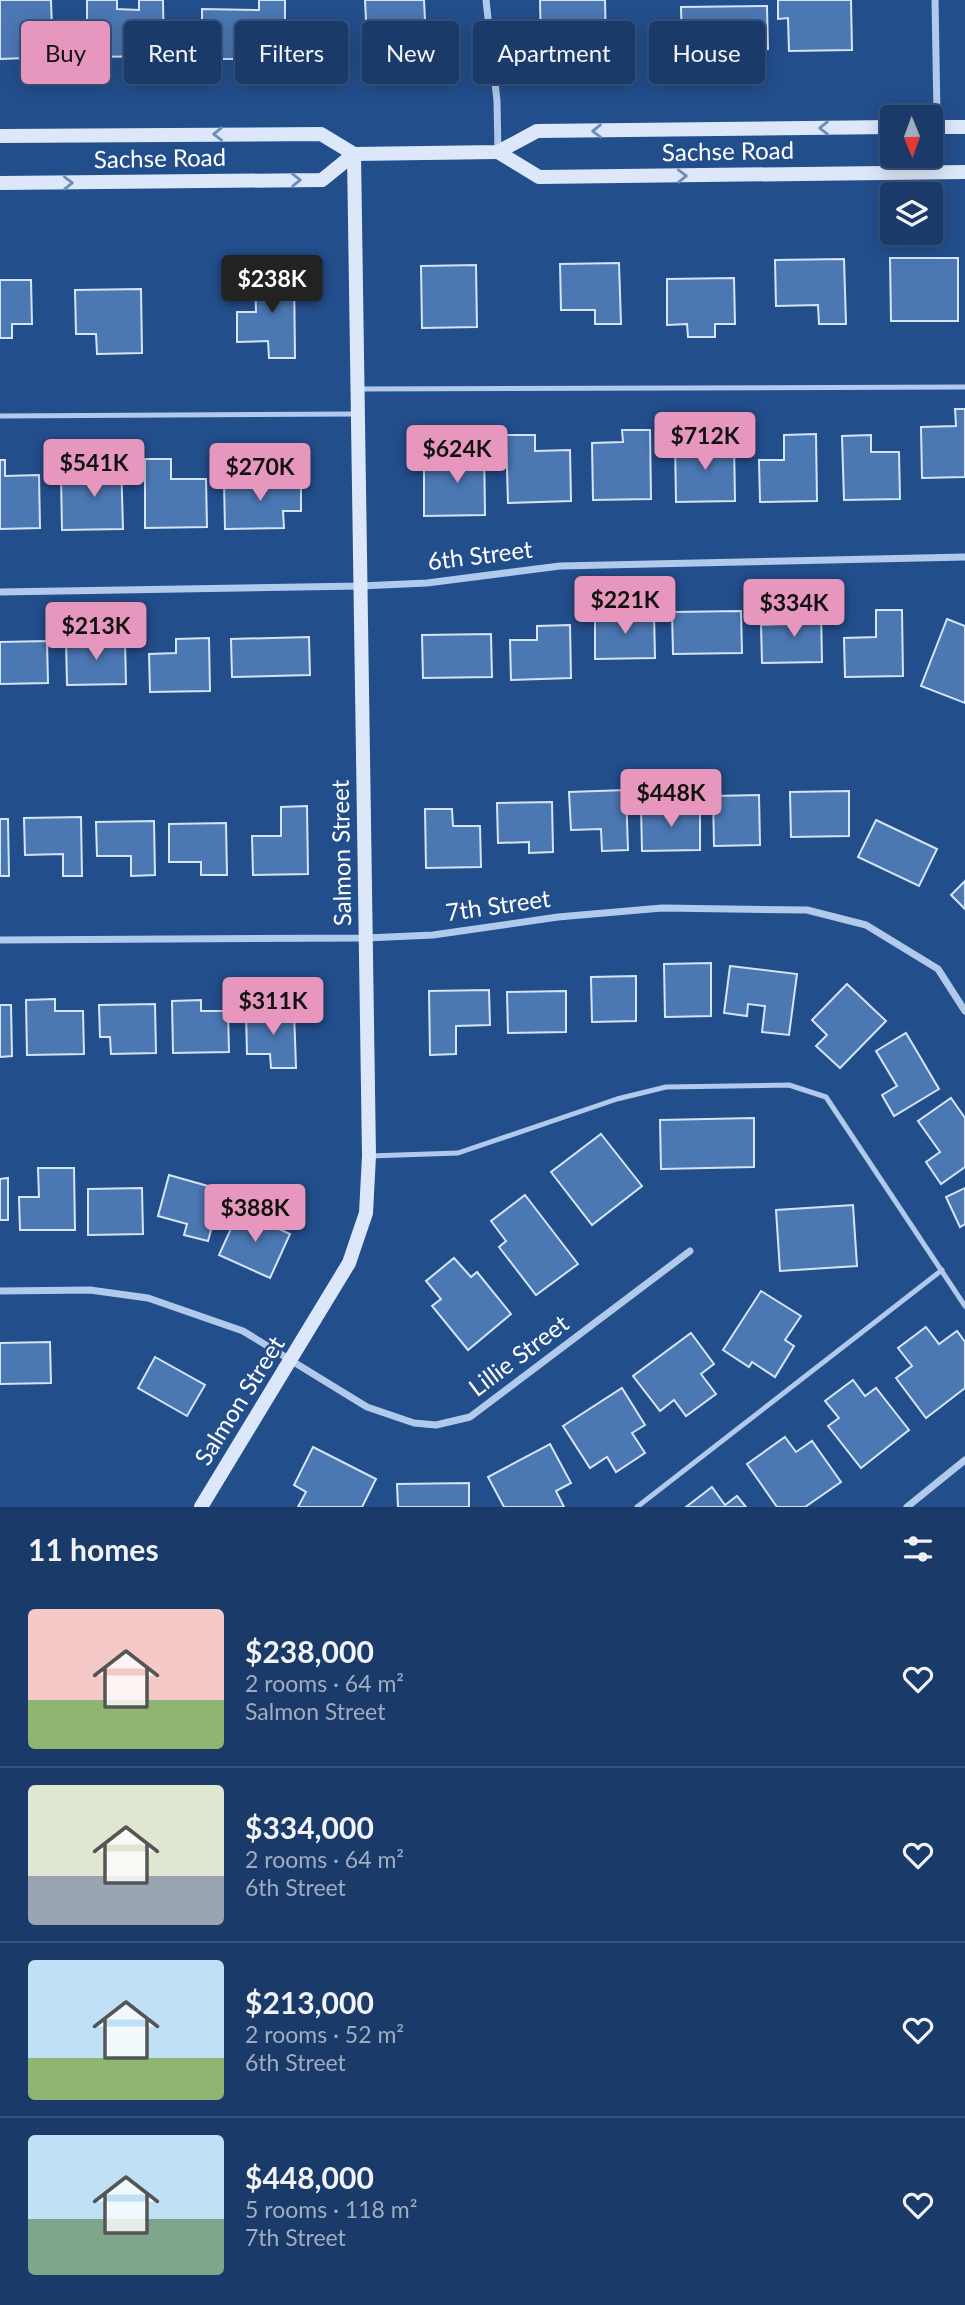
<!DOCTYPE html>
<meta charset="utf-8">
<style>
body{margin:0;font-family:Lato,sans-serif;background:#23416f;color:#f1f3f6;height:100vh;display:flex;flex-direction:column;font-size:26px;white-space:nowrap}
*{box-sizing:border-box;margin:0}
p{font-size:23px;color:#9fadc0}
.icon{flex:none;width:38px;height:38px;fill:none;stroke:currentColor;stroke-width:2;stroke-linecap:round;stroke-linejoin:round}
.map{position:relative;height:1507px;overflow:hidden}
.side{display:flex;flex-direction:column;background:#1a3a69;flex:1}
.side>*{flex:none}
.hud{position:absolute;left:21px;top:21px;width:924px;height:63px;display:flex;gap:14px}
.needle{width:46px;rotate:179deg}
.tools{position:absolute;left:880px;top:105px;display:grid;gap:14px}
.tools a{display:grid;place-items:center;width:63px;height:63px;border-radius:7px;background:#1a3a69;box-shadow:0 4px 18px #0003,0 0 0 2px #38547d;font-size:35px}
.price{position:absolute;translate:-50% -60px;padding:0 16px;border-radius:7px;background:#e797bd;color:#111;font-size:23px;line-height:46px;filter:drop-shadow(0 2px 4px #0008)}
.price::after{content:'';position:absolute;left:50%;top:42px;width:21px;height:16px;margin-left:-10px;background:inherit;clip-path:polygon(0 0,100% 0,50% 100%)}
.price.selected{background:#222;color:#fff}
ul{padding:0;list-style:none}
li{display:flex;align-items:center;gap:21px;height:175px;padding:0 28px}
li+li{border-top:2px solid #38547d}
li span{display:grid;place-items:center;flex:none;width:196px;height:140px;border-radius:7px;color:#555}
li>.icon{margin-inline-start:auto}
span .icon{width:84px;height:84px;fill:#fffc;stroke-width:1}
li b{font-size:30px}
h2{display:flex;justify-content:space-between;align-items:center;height:84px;padding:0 28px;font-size:30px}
.chip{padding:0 24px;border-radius:7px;background:#1a3a69;box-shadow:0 4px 18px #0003,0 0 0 2px #38547d;font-size:24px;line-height:63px}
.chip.selected{background:#e797bd;color:#111}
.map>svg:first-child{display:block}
</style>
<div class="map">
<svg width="965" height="1507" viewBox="0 0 965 1507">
<rect width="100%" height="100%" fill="#234e8c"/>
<g fill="#4b77b3" stroke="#d6e4f8" stroke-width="2">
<polygon points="0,0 51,0 53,57 0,59"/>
<polygon points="87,0 117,0 117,9 139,10 139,0 163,0 164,56 87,57"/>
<polygon points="259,0 285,0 285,23 274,23 274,59 202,59 202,9 259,10"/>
<polygon points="365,0 424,0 427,60 368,63"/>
<polygon points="540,0 605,0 606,48 541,49"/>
<polygon points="778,0 851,0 852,50 789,51 788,18 778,19"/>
<polygon points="767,6 768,49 682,50 681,7"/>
<polygon points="890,258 958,258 958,321 891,321"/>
<polygon points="844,259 846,324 819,324 818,305 776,306 775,260"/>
<polygon points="619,263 621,324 595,324 595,310 561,310 560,264"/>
<polygon points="476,265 477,327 422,328 421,266"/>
<polygon points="294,271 295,358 269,358 268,341 237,342 237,312 256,312 255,272"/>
<polygon points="734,278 735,324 715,324 715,337 688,337 687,324 667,325 667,279"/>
<polygon points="0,280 31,280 32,324 12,324 12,338 0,338"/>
<polygon points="141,289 142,353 97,354 96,334 76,334 75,290"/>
<polygon points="955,409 965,409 965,477 922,478 921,427 956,426"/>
<polygon points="622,430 650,430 651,499 593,500 592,443 623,442"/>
<polygon points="816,434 817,501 760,502 759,460 784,460 784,435"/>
<polygon points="506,435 535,435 535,451 570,450 571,501 508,503"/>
<polygon points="871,435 871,452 899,452 900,499 844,500 842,436"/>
<polygon points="734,441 735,501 676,502 675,442"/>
<polygon points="458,446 484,446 485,515 424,516 424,465 458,465"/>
<polygon points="121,459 123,529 62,530 61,477 96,476 96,460"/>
<polygon points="145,459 171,459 171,479 206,479 207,527 145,528"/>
<polygon points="0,460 5,460 5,476 39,475 40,528 0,529"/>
<polygon points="301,480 301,511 283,511 284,528 225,529 224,481"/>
<polygon points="821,610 822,662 762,663 761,625 788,624 788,611"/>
<polygon points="876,610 902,610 903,676 845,677 844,638 876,637"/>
<polygon points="741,611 742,653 673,654 672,612"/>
<polygon points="654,612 655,658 595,659 595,613"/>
<polygon points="947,619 965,626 965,703 921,686"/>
<polygon points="570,625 571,678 511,680 510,640 537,640 537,626"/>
<polygon points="491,634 492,677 423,678 422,635"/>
<polygon points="309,637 310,675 232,677 231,639"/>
<polygon points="209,638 210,691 150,692 149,654 176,653 176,639"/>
<polygon points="125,639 126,684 67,685 66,640"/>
<polygon points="47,641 48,683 0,684 0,642"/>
<polygon points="626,790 628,850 602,851 601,829 571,830 569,792"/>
<polygon points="849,791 849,836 791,837 790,792"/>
<polygon points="759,795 760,845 714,846 713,796"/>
<polygon points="552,802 553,852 529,853 529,842 498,843 497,803"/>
<polygon points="307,806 308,874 253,875 252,836 281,836 281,807"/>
<polygon points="700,807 700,850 642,851 641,808"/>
<polygon points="425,809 452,809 453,826 480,826 481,867 426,868"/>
<polygon points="81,817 82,876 63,876 63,854 25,855 24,818"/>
<polygon points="0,819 8,819 9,876 0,876"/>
<polygon points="876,820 937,849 919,886 858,857"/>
<polygon points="154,821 155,875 131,876 131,856 97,856 96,822"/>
<polygon points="226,823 227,875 201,875 201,862 169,862 169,824"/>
<polygon points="965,881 965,909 951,895"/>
<polygon points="711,963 711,1016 665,1017 664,964"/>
<polygon points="730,966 797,974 789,1035 762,1032 765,1006 748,1004 747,1016 724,1013"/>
<polygon points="636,976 636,1021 592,1022 591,977"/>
<polygon points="847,984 886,1021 840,1068 816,1046 827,1035 812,1020"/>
<polygon points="489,990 490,1025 456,1026 456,1054 430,1055 429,991"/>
<polygon points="566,991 566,1032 508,1033 507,992"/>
<polygon points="55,999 55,1011 83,1011 84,1054 27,1055 26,1000"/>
<polygon points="201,1000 201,1011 228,1011 229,1052 173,1053 172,1001"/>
<polygon points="155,1004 156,1053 111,1054 110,1037 100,1037 99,1005"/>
<polygon points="0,1005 11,1005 12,1056 0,1057"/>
<polygon points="294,1011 296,1068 271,1068 270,1054 247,1054 246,1012"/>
<polygon points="906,1033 939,1089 894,1116 882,1095 897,1086 876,1051"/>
<polygon points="951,1098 965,1118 965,1167 941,1184 926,1162 940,1152 918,1121"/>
<polygon points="754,1118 754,1167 661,1169 660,1120"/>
<polygon points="601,1134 642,1186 592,1225 551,1172"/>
<polygon points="38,1168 74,1168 75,1230 20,1230 19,1197 39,1197"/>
<polygon points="169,1175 222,1190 208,1241 184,1235 187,1224 158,1216"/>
<polygon points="8,1178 8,1220 0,1220 0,1179"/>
<polygon points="142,1188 143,1234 88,1235 88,1189"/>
<polygon points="965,1188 965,1224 960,1227 946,1197"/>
<polygon points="525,1195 578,1264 536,1295 499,1247 506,1241 491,1221"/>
<polygon points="853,1205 857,1266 780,1271 776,1210"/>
<polygon points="239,1211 290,1234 270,1278 219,1255"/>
<polygon points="454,1258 471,1277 477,1272 511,1314 468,1350 432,1306 441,1299 426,1281"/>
<polygon points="761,1291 801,1316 785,1340 794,1346 775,1377 752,1362 749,1367 723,1350"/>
<polygon points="926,1327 939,1344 957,1331 965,1342 965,1388 926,1418 896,1378 912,1366 898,1348"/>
<polygon points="691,1333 714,1364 701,1374 716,1394 686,1416 674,1400 660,1411 633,1376"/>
<polygon points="50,1342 51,1383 0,1384 0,1343"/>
<polygon points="155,1357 205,1385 187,1416 138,1388"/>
<polygon points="853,1380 865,1396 876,1388 909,1430 861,1468 828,1426 839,1418 825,1401"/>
<polygon points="622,1388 645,1425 632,1433 645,1453 616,1472 607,1457 590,1468 563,1426"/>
<polygon points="785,1437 796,1452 812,1441 841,1482 805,1507 777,1507 747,1464"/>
<polygon points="550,1444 571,1483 556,1491 564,1507 504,1507 488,1477"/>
<polygon points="313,1447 376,1479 362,1507 298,1507 306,1492 294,1485"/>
<polygon points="469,1483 469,1507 398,1507 397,1484"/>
<polygon points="712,1487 725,1505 737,1496 746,1507 686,1507"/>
</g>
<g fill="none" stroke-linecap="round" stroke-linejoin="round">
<g stroke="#b1c9eb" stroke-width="5">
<polyline points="359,389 965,387"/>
<polyline points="0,416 356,414"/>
<polyline points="369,1156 458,1153 617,1099 666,1087 789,1085 826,1097 965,1306"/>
<polyline points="637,1507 942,1270"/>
</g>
<g stroke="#b1c9eb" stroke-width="7">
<polyline points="486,0 497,101 498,152"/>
<polyline points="935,0 938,172"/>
<polyline points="0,592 360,586 427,583 560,566 965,557"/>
<polyline points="0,940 366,938 433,935 558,917 662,908 807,910 866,925 938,969 965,1011"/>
<polyline points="0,1291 90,1290 148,1298 243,1331 367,1407 414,1423 436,1425 470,1417 690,1251"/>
<polyline points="907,1507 965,1460"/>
</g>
<g stroke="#dce8f9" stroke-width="14">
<polyline points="931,127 965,127"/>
<polyline points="0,136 321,134 354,154 498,152 537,131 892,127"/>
<polyline points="498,152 539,177 965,172"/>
<polyline points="0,183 322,180 354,154"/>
<polyline points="201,1507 349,1263 366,1213 369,1156 354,154"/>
</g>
</g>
<defs><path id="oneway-chevron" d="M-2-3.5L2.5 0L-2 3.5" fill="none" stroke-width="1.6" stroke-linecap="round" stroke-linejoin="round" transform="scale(1.75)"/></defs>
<g stroke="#6d8cb8">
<use href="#oneway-chevron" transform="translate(824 128) rotate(179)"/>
<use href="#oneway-chevron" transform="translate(597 131) rotate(179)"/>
<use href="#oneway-chevron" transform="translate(218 134) rotate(179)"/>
<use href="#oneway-chevron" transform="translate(682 176) rotate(-1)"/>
<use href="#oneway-chevron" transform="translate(296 180) rotate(-1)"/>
<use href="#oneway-chevron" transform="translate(68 183) rotate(-1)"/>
</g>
<g text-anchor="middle" stroke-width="5" stroke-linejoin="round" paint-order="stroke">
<g font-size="24" fill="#fff" stroke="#234e8c">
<text transform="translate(728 152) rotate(-1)" y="8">Sachse Road</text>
<text transform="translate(160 159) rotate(-1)" y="8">Sachse Road</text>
<text transform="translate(480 556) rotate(-7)" y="8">6th Street</text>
<text transform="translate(342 853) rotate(-91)" y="8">Salmon Street</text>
<text transform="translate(498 906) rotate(-8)" y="8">7th Street</text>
<text transform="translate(519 1356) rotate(-37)" y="8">Lillie Street</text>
<text transform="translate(240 1401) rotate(-58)" y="8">Salmon Street</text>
</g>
</g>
</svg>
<div class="tools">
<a><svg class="needle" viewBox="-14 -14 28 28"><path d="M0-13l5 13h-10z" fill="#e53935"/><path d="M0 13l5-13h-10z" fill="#9fadc0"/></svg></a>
<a><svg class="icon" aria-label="layers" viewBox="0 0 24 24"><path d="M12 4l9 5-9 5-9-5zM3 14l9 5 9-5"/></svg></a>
</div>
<b class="price selected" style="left:272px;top:315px">$238K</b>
<b class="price" style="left:705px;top:472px">$712K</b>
<b class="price" style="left:457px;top:485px">$624K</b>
<b class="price" style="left:94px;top:499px">$541K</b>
<b class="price" style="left:260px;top:503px">$270K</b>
<b class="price" style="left:625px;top:636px">$221K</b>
<b class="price" style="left:794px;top:639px">$334K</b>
<b class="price" style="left:96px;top:662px">$213K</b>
<b class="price" style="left:671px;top:829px">$448K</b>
<b class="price" style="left:273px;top:1037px">$311K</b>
<b class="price" style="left:255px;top:1244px">$388K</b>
<div class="hud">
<a class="chip selected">Buy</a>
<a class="chip">Rent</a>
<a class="chip">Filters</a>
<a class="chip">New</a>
<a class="chip">Apartment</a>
<a class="chip">House</a>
</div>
</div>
<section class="side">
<h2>11 homes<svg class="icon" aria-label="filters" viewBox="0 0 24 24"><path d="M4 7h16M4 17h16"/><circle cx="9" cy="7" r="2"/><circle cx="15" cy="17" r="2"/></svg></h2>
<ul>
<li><span style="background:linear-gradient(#f6c9c9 65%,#8fb573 0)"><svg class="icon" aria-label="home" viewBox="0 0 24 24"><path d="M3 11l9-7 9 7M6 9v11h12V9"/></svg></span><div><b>$238,000</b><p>2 rooms · 64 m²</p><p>Salmon Street</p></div><svg class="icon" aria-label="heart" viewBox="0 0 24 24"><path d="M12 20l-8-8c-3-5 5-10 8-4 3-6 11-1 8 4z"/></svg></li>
<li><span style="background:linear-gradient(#dfe7d0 65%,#9aa5b1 0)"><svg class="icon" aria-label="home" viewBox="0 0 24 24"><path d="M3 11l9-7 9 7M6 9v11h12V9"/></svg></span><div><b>$334,000</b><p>2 rooms · 64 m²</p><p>6th Street</p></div><svg class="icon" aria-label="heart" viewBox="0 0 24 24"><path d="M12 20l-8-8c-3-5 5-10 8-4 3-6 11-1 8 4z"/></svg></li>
<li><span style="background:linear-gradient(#bfe0f5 70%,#8fb573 0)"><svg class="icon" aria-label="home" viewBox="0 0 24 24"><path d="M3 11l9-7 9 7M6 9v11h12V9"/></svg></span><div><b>$213,000</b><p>2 rooms · 52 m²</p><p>6th Street</p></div><svg class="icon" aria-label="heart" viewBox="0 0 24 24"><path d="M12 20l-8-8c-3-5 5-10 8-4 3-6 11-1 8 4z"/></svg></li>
<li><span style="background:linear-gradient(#bfe0f5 60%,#7fa58c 0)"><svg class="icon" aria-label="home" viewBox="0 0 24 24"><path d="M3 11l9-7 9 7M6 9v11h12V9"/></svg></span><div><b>$448,000</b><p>5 rooms · 118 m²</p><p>7th Street</p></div><svg class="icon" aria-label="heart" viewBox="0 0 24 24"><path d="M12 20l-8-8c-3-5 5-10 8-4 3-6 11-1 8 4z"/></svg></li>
</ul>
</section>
